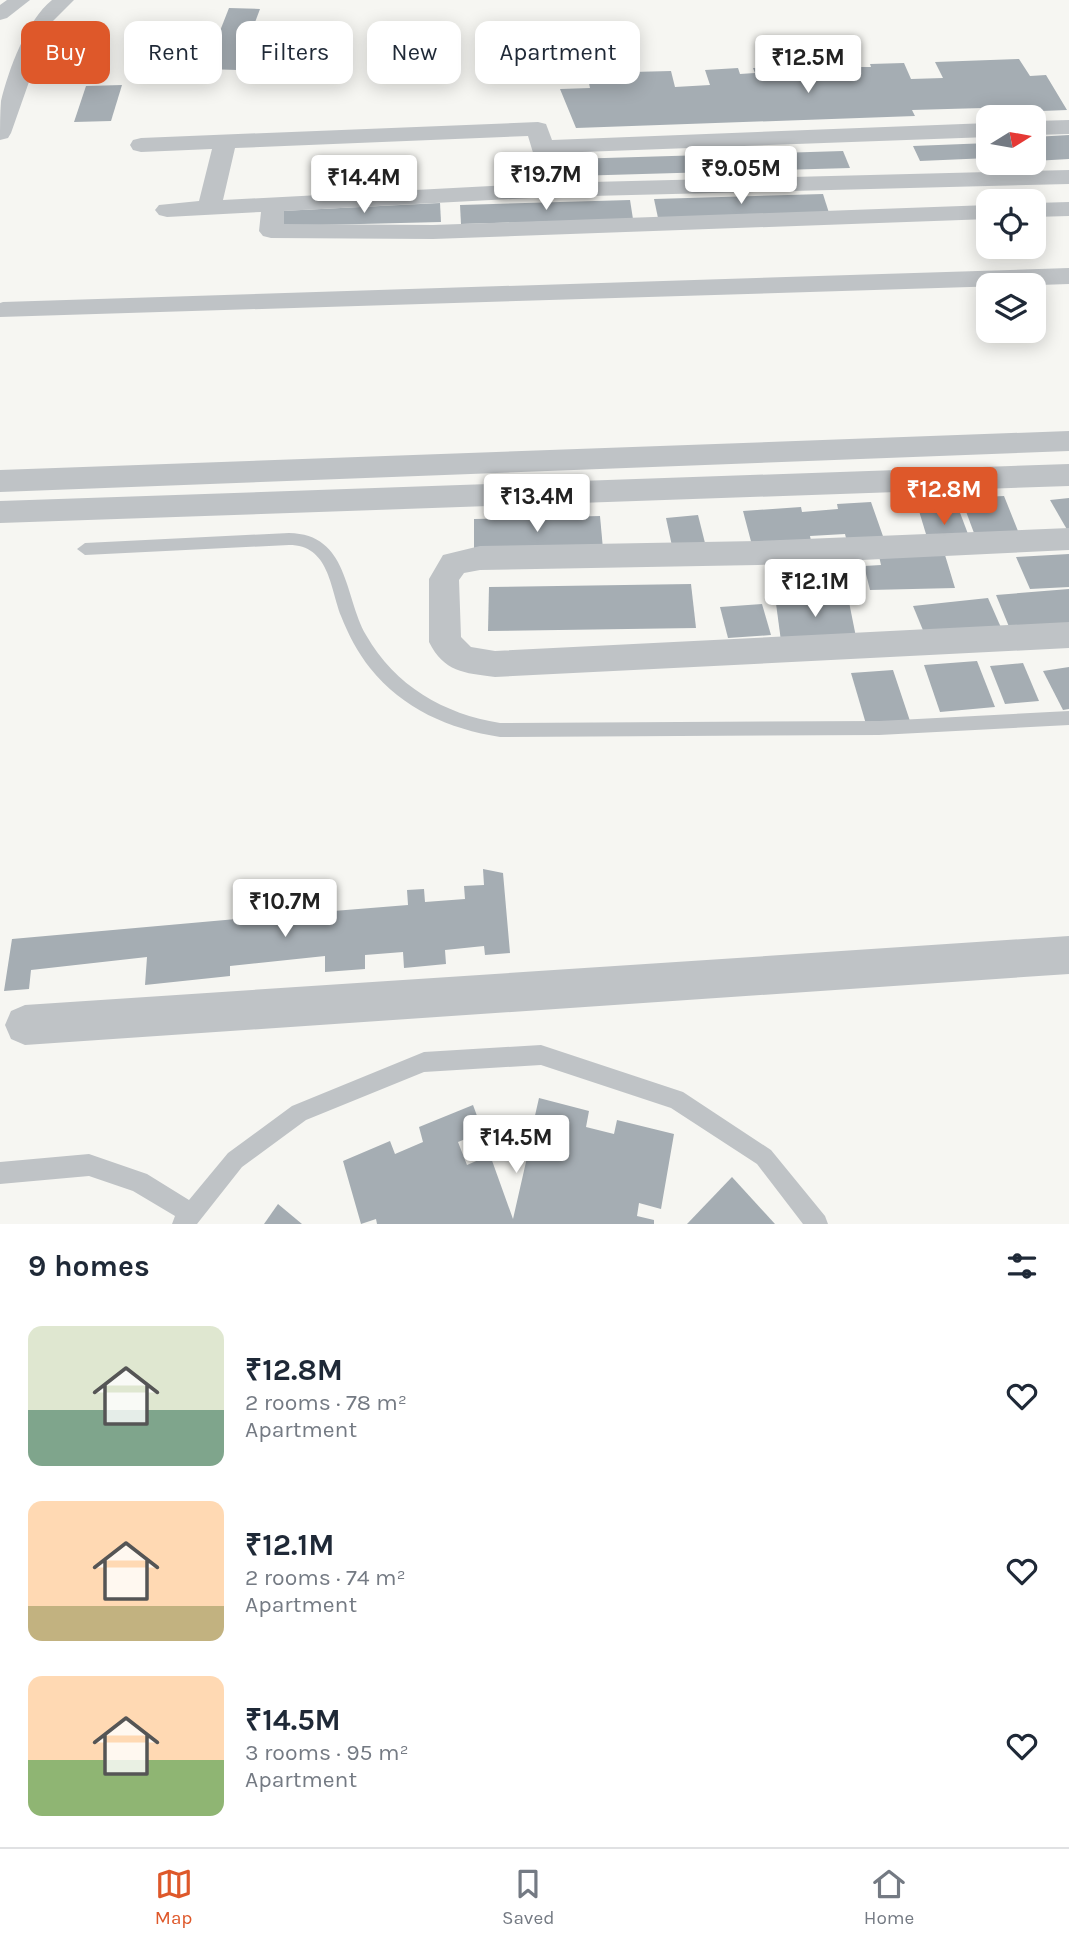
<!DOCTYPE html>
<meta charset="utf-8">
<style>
body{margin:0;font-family:Karla,sans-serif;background:#f2f2f3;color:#1f2937;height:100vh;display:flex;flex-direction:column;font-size:26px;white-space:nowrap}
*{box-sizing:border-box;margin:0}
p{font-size:23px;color:#747a83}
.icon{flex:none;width:38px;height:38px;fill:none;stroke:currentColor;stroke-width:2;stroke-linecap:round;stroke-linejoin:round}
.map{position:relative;height:1224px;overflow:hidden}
.drawer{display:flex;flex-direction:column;background:#fff;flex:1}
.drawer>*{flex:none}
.guide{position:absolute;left:21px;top:21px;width:700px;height:63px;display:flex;gap:14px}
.needle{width:46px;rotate:79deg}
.controls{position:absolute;left:976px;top:105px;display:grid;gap:14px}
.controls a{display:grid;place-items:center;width:70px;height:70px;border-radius:14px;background:#fff;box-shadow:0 4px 18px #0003;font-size:35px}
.price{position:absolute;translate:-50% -60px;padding:0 16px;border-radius:7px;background:#fff;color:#222;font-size:23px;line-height:46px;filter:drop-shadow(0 2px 4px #0008)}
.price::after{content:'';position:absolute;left:50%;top:42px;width:21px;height:16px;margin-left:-10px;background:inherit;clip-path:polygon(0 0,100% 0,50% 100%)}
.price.active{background:#de582a;color:#fff}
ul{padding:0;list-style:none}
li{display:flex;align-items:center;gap:21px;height:175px;padding:0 28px}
li span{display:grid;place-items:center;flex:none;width:196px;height:140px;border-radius:14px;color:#555}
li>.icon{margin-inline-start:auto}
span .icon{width:84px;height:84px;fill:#fffc;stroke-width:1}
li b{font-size:30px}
h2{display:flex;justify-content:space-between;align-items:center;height:84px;padding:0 28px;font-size:30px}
.tag{padding:0 24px;border-radius:14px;background:#fff;box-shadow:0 4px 18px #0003;font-size:24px;line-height:63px}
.tag.active{background:#de582a;color:#fff}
.tab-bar{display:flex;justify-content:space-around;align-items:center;height:98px;border-top:2px solid #e0e1e3;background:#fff;font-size:19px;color:#747a83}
.tab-bar a{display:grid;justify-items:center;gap:4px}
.tab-bar .active{color:#de582a}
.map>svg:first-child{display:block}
</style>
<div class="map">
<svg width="1069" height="1224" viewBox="0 0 1069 1224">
<rect width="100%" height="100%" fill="#f6f6f2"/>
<g fill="#a5adb3">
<polygon points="229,8 260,9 237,70 205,69"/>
<polygon points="1019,59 1030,76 1046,75 1067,110 986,113 983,108 912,110 915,116 576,128 560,89 590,88 587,74 619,73 619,77 633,76 632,72 671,71 675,87 710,85 705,70 738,68 740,74 755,73 753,68 790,67 795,81 828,80 822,65 858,64 859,67 871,67 870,64 904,63 911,79 943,78 935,62"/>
<polygon points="122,85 111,121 74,122 86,86"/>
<polygon points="1069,135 1069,159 1034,161 1034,137"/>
<polygon points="989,143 989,158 920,161 913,146"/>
<polygon points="843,151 850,168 573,176 571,159"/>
<polygon points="823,194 829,213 658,218 654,199"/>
<polygon points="630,200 633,219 461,224 460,205"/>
<polygon points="440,203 441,222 280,226 281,211"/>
<polygon points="1004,496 1018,531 974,533 961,498"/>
<polygon points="1069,498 1069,533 1050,500"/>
<polygon points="871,502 884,539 847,542 845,534 810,536 812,545 753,549 743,511 801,507 802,512 838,509 837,504"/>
<polygon points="959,510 971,542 929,544 919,511"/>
<polygon points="698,515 705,543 672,546 666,518"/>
<polygon points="600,516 603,549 474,553 474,519"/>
<polygon points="1069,554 1069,587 1030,589 1016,557"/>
<polygon points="945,555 955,588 870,590 864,566 881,565 879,556"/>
<polygon points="691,584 696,628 488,631 489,587"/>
<polygon points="1069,589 1069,628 1012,634 996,595"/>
<polygon points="775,596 848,597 857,642 781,641"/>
<polygon points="988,598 1003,632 927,640 913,606"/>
<polygon points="762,604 771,635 728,638 720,607"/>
<polygon points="977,661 995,707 940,712 924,665"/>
<polygon points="1023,663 1039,701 1005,704 990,666"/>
<polygon points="1069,667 1069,709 1063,710 1043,671"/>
<polygon points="893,670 910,721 866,724 851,673"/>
<polygon points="483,869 503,873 510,953 485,955 484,946 445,950 446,964 404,968 403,952 365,955 365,969 325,972 325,956 230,966 230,976 145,985 147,957 31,970 29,989 4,991 12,939 305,913 305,897 321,896 321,912 408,905 407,890 424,889 425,902 465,899 464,886 484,885"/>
<polygon points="539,1098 589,1111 586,1127 614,1134 617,1120 674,1134 661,1209 639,1203 637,1216 654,1220 654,1224 377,1224 376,1219 361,1224 343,1161 390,1141 395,1154 423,1142 419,1127 473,1105 483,1132 458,1142 467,1165 490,1155 513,1219 528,1153 541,1156 545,1136 531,1133"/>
<polygon points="732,1177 775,1224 687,1224"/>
<polygon points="278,1204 302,1224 264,1224"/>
</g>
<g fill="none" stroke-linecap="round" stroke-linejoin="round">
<g fill="#bfc3c6" fill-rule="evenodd">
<path d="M289,533C349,534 344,596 366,635C395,686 444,714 500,723L879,721L1069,711V725L879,735L500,737C449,729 403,709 370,668C358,653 348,634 341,616C330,587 329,545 289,545L85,555L77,549L85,543Z"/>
<polygon points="541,1045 683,1092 771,1150 825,1216 828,1224 803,1224 757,1164 671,1108 541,1065 424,1072 306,1120 242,1167 197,1224 172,1224 175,1216 133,1191 89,1176 0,1184 0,1162 89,1154 147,1174 189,1200 228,1153 292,1106 424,1052"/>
</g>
<g fill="#bfc3c6" fill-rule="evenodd">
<polygon points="7,0 30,0 7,18 0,20 0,5"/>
<path d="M52,0H74L49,25L11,133L8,138L0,140C0,128 0,113 1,101C9,69 26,21 52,0Z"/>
<polygon points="1069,120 1069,134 1034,135 1034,121"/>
<polygon points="538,122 546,124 552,140 989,123 989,137 555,153 556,161 553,166 537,166 528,136 235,148 223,200 550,183 1069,170 1069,184 550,197 284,211 284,224 433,225 989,205 989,219 433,239 271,238 263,236 259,231 261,212 167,217 159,215 155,210 159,205 199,201 212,149 141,152 133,150 130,145 133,140 141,138"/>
<polygon points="1069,202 1069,216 1034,217 1034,203"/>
<polygon points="1069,268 1069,284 0,317 0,303 3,302"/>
<polygon points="1069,431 1069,451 0,492 0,470"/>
<polygon points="1069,464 1069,486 0,523 0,501"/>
<path d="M1069,528V550L758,565L480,570L464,573L459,580L461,637L471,647L495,651L1069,622V648L495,677C464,673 444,672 429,642V579L443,555L480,546L758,541Z"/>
<polygon points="1069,936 1069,974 25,1045 11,1039 5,1025 11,1011 25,1005"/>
</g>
</g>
</svg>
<div class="controls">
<a><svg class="needle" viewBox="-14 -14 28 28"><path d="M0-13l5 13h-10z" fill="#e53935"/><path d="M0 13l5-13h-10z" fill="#747a83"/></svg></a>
<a><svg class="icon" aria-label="locate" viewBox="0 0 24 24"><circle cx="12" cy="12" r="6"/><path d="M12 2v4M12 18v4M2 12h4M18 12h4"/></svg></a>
<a><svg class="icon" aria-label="layers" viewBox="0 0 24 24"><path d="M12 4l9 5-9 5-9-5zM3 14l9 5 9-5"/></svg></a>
</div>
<b class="price" style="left:808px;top:95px">₹12.5M</b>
<b class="price" style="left:741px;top:206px">₹9.05M</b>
<b class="price" style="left:546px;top:212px">₹19.7M</b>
<b class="price" style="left:364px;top:215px">₹14.4M</b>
<b class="price active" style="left:944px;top:527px">₹12.8M</b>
<b class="price" style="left:537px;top:534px">₹13.4M</b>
<b class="price" style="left:815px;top:619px">₹12.1M</b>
<b class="price" style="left:285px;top:939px">₹10.7M</b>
<b class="price" style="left:516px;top:1175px">₹14.5M</b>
<div class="guide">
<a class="tag active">Buy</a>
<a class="tag">Rent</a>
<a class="tag">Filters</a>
<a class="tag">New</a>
<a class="tag">Apartment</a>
</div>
</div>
<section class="drawer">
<h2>9 homes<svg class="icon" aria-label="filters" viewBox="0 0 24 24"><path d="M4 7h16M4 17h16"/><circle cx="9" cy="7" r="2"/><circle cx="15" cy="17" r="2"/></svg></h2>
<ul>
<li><span style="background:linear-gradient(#dfe7d0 60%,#7fa58c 0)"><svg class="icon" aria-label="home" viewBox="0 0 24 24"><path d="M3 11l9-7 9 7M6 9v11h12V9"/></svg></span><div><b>₹12.8M</b><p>2 rooms · 78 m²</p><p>Apartment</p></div><svg class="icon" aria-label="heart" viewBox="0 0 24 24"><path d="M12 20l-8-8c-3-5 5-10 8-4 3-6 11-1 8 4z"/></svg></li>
<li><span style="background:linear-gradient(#ffd9b3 75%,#c2b280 0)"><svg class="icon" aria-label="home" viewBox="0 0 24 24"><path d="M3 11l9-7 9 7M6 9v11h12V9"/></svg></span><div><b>₹12.1M</b><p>2 rooms · 74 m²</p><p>Apartment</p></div><svg class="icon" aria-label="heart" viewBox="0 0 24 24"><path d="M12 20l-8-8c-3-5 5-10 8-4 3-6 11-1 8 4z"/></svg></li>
<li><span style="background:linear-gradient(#ffd9b3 60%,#8fb573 0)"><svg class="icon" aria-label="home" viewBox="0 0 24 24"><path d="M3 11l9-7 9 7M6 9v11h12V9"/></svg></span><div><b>₹14.5M</b><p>3 rooms · 95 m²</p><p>Apartment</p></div><svg class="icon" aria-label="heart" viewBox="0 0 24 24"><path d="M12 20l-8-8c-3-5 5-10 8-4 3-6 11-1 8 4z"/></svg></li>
</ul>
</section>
<nav class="tab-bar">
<a class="active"><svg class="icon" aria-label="map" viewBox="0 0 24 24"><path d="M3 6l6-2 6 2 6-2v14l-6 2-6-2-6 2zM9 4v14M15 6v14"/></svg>Map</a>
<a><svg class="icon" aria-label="saved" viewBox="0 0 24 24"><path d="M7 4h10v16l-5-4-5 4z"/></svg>Saved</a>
<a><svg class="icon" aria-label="home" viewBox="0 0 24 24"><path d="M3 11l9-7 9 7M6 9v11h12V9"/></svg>Home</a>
</nav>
